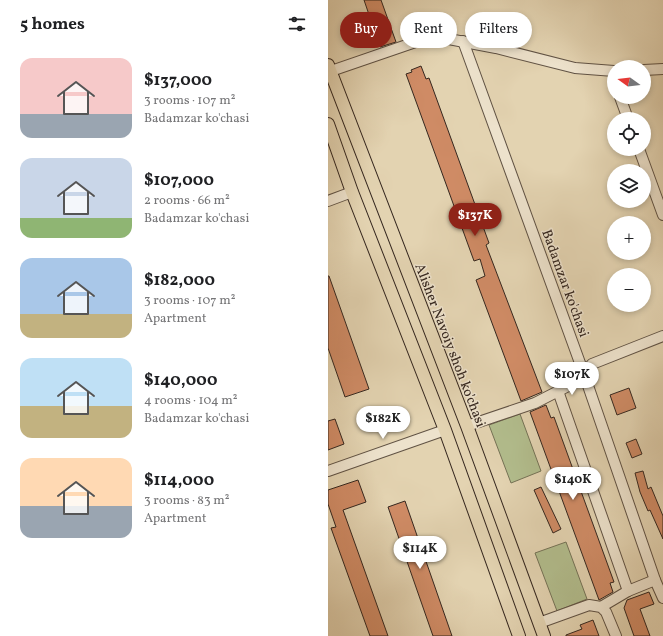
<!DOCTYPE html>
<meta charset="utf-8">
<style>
body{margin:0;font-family:Vollkorn,serif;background:#f2f2f2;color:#202124;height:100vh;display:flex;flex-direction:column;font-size:15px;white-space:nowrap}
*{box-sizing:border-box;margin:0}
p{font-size:13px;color:#757577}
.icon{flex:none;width:22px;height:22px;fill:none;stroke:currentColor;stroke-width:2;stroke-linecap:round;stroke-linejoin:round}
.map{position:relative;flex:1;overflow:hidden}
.sheet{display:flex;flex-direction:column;background:#fff;width:328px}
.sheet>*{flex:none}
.banner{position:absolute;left:12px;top:12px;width:263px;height:36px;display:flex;gap:8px}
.needle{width:26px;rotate:285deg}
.tools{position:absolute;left:279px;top:60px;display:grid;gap:8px}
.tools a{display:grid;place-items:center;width:44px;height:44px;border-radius:50%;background:#fff;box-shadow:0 2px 6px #0003;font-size:20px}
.price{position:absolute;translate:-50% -34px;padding:0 9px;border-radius:14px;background:#fff;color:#222;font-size:13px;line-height:26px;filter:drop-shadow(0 1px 2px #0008)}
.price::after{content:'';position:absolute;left:50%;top:24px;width:12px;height:9px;margin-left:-6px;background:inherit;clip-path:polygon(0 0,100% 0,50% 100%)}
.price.on{background:#8f2418;color:#fff}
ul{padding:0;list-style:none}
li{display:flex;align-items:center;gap:12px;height:100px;padding:0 20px}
li span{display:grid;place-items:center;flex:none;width:112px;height:80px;border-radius:12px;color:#555}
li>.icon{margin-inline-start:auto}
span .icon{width:48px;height:48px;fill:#fffc;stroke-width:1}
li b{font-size:17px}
h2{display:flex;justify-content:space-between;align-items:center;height:48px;padding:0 20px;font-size:17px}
.chip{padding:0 14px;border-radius:18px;background:#fff;box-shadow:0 2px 6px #0003;font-size:14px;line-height:36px}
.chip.on{background:#8f2418;color:#fff}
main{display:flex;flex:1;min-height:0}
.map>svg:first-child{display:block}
</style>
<main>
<section class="sheet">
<h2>5 homes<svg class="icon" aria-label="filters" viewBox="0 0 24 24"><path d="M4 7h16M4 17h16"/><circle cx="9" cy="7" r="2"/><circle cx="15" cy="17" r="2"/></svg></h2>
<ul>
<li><span style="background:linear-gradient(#f6c9c9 70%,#9aa5b1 0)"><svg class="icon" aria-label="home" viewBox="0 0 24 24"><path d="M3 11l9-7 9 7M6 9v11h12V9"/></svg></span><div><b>$137,000</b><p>3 rooms · 107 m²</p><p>Badamzar ko'chasi</p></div></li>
<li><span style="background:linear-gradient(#c9d6e8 75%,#8fb573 0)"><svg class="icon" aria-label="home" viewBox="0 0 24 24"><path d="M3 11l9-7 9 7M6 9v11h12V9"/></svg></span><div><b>$107,000</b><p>2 rooms · 66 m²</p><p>Badamzar ko'chasi</p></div></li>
<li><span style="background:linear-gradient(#a9c7e8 70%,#c2b280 0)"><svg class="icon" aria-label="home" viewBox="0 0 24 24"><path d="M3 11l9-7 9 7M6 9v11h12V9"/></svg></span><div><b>$182,000</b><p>3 rooms · 107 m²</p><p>Apartment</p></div></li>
<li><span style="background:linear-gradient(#bfe0f5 60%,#c2b280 0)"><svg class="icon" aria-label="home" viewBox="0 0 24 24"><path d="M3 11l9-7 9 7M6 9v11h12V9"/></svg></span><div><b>$140,000</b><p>4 rooms · 104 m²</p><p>Badamzar ko'chasi</p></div></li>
<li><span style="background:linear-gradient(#ffd9b3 60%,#9aa5b1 0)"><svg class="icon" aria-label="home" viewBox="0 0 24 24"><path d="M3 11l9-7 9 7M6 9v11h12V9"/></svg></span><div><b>$114,000</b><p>3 rooms · 83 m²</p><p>Apartment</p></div></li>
</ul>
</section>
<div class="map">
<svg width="335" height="636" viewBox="0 0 335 636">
<rect width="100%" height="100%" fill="#e3d3b1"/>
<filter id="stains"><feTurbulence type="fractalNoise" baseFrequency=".005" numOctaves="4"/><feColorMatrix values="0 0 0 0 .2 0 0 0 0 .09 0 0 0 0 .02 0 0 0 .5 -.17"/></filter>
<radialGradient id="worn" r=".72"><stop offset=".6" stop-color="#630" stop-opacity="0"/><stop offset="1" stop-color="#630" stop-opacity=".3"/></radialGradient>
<g fill="#b2bd8d" stroke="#747256">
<polygon points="192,414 213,471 183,483 161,425"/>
<polygon points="238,542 259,599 229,611 207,553"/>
</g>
<g fill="#cf8b65" stroke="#35271f">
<polygon points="36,0 53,0 68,42 52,47"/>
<polygon points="93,66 98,79 101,78 161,243 158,245 214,392 193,401 148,280 157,276 152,259 146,261 78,74 84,72 83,70"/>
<polygon points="0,276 1,276 41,389 17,397 0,348"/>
<polygon points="301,388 308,408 289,415 282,395"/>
<polygon points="218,405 223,418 226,417 286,582 282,583 285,592 271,600 202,412"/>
<polygon points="7,419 16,444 0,450 0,421"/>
<polygon points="308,439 314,454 304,458 298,443"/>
<polygon points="315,471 320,489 323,487 335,516 335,539 322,510 320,511 312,492 307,473"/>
<polygon points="30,480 38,502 15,510 60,636 42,636 3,528 8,527 0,504 0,490"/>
<polygon points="213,487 233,529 225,533 206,490"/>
<polygon points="77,501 124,636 105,636 60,507"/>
<polygon points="321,592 326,604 312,609 322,636 306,636 296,608 299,600"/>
<polygon points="265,620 271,636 238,636 238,635 254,629 252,625"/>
</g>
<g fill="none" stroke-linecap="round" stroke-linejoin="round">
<defs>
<g id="minor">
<polyline points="135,41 256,374 327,580 335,598"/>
<polyline points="316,70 335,69"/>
<polyline points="0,72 105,36 168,48 247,68 286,71"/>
<polyline points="292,97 300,119"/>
<polyline points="311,149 335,215"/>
<polyline points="0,201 24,192"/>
<polyline points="230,391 300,591"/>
<polyline points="139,426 207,403 250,381 264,364 335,336"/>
<polyline points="0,471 117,430"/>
<polyline points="273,607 300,591 327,580"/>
<polyline points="211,623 261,605 273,607 278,612 288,636"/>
</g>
<g id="major">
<polyline points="0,65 139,426 216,636"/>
<polyline points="0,124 24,192 117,430 191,636"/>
</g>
</defs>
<use href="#minor" stroke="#605244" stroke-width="12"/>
<use href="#major" stroke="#35271f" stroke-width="14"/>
<use href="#minor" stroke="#ede2cc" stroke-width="10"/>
<use href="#major" stroke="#e3d3b1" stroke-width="12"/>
</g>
<g text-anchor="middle" stroke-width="3" stroke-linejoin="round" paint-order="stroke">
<g font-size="14" fill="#35271f" stroke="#ede2cc">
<text transform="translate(238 283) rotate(70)" y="5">Badamzar ko'chasi</text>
<text transform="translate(123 345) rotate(69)" y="5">Alisher Navoiy shoh ko'chasi</text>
</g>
</g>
<rect width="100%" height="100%" filter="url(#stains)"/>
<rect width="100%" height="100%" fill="url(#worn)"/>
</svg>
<div class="tools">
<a><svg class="needle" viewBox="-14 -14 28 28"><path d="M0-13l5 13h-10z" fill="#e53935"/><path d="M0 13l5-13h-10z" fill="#757577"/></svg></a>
<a><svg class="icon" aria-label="locate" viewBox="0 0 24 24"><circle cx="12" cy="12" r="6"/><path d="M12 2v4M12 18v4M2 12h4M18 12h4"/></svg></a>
<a><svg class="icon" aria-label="layers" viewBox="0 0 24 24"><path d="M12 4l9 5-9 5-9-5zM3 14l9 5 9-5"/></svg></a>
<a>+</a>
<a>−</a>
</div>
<b class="price on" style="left:147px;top:237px">$137K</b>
<b class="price" style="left:244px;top:396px">$107K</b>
<b class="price" style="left:55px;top:440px">$182K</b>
<b class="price" style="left:245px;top:501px">$140K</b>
<b class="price" style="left:92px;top:570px">$114K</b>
<div class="banner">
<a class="chip on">Buy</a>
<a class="chip">Rent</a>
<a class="chip">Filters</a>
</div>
</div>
</main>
